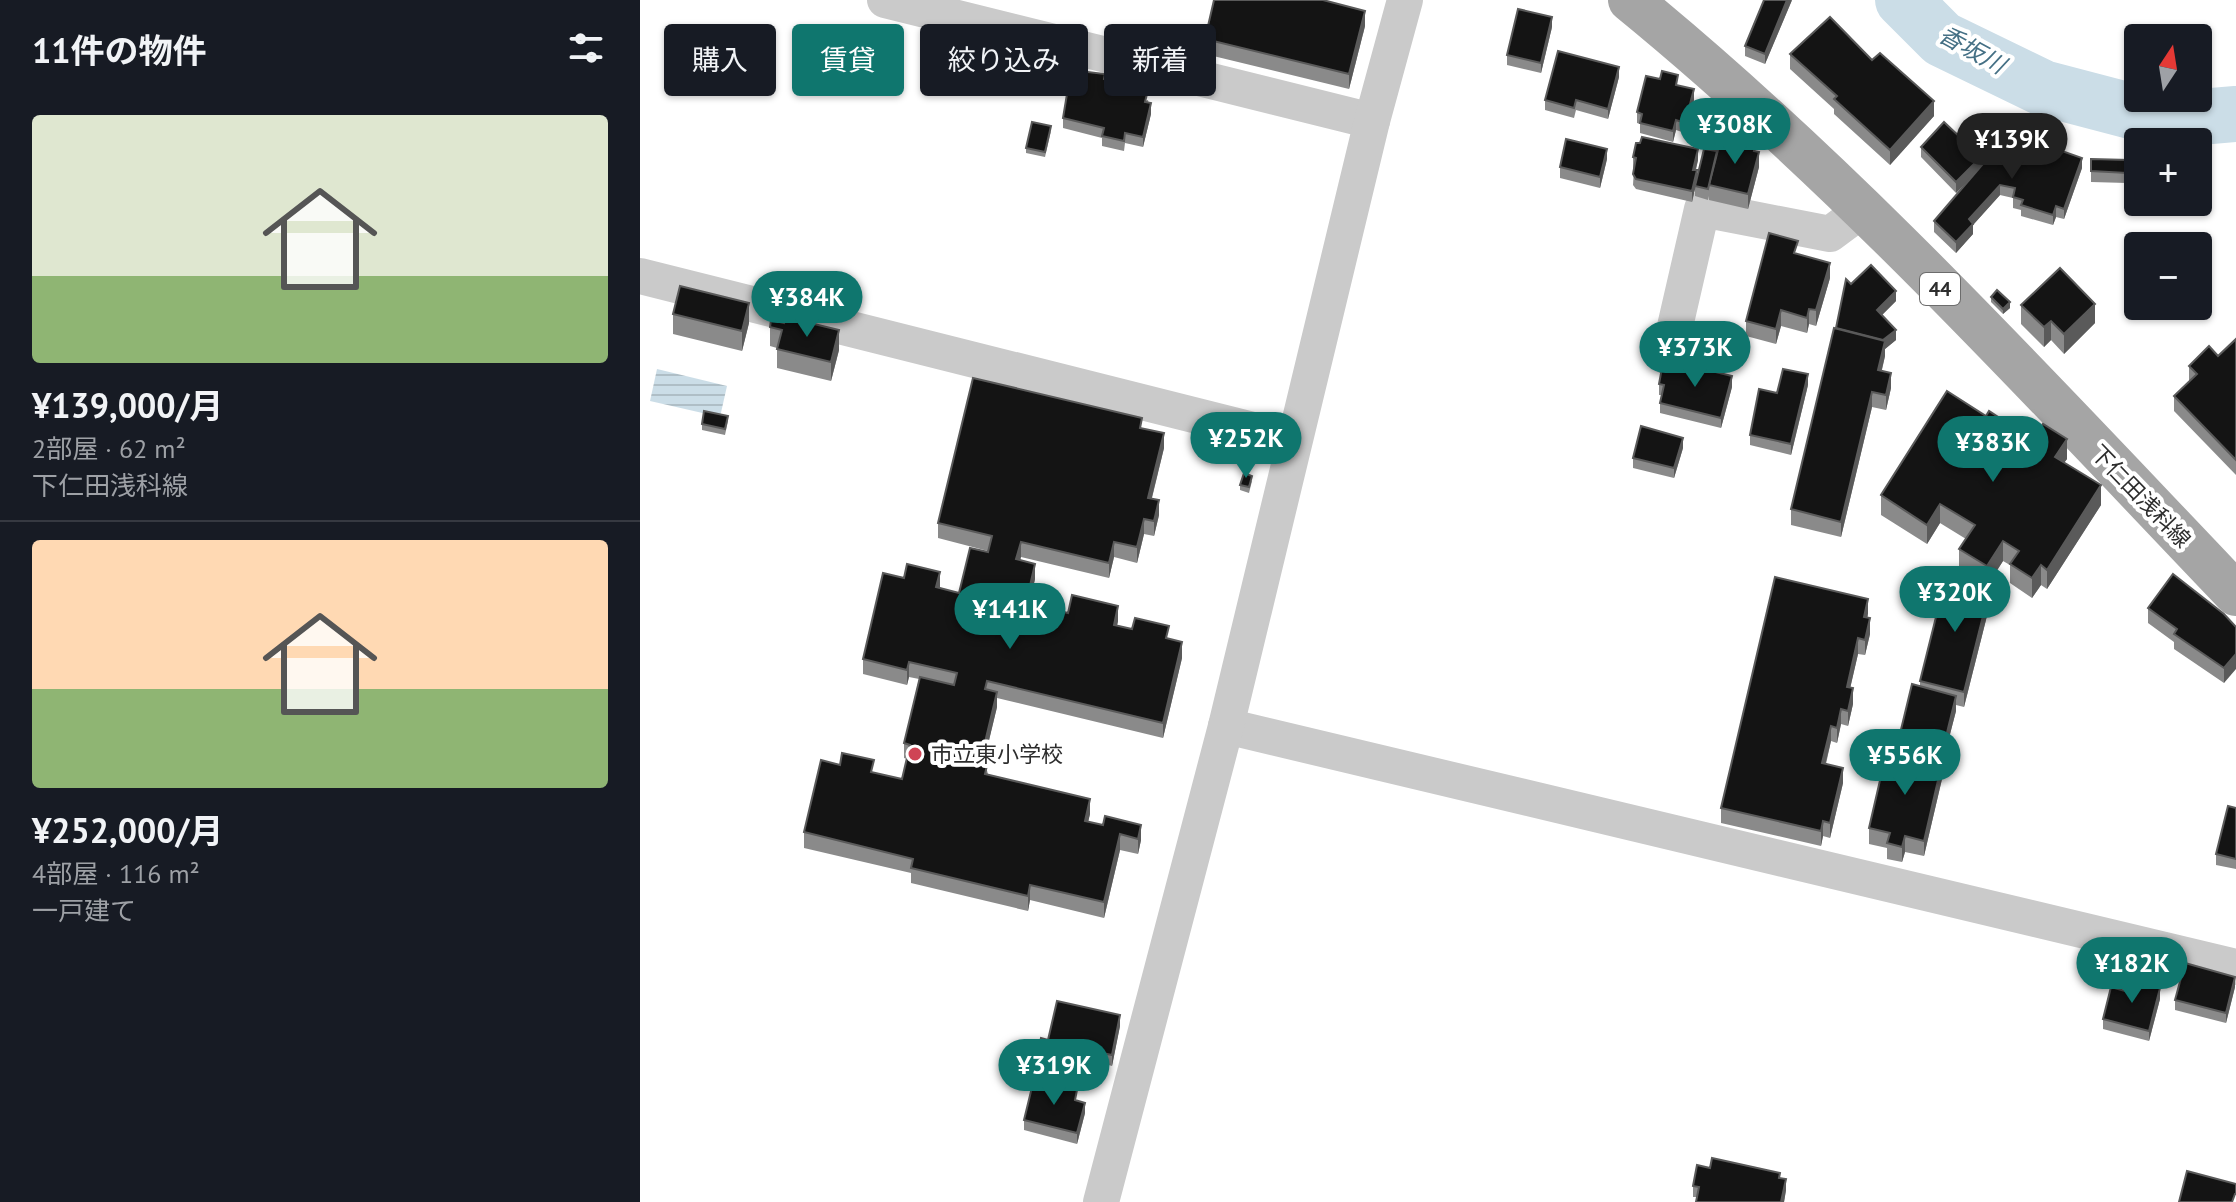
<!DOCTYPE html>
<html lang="ja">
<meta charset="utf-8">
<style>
body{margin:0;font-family:"PT Sans","Noto Sans JP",sans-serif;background:#242831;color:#f1f3f6;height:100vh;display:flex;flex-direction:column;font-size:30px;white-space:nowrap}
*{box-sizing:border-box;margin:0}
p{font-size:26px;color:#9ea1a6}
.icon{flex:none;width:44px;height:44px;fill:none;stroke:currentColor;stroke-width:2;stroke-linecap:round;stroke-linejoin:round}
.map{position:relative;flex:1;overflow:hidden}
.sheet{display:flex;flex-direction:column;background:#171b24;width:640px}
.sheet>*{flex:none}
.top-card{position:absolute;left:24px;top:24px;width:760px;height:72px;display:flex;gap:16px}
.needle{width:52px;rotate:12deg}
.tools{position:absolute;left:1484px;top:24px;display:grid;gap:16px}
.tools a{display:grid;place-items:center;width:88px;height:88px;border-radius:8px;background:#171b24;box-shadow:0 2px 6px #0004;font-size:40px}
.price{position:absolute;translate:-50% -68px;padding:0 18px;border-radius:28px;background:#0f766e;color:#fff;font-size:26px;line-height:52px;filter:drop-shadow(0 2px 4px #0008)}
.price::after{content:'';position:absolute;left:50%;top:48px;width:24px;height:18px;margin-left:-12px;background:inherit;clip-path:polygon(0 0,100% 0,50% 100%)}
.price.selected{background:#222;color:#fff}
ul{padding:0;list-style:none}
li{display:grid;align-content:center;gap:16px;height:424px;padding:0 32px}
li+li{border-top:2px solid #363941}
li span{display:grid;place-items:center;height:248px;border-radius:8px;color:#555}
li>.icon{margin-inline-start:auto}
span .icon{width:144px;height:144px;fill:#fffc;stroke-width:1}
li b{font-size:34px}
h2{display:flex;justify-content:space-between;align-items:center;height:96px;padding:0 32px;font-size:34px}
.tag{padding:0 28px;border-radius:8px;background:#171b24;box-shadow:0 2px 6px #0004;font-size:28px;line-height:72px}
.tag.selected{background:#0f766e;color:#fff}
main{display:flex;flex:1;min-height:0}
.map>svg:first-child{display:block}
</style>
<main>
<section class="sheet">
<h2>11件の物件<svg class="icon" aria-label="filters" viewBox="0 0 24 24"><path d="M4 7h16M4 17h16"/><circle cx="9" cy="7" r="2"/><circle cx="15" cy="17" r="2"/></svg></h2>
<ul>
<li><span style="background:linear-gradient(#dfe7d0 65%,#8fb573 0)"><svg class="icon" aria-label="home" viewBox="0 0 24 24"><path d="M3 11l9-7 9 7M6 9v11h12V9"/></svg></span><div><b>¥139,000/月</b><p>2部屋 · 62 m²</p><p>下仁田浅科線</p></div></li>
<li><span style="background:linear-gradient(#ffd9b3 60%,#8fb573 0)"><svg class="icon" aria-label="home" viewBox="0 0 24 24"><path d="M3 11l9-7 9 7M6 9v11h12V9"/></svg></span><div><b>¥252,000/月</b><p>4部屋 · 116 m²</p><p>一戸建て</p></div></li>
</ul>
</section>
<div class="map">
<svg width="1596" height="1202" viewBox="0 0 1596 1202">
<defs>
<pattern id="water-rules" width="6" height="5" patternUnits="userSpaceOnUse" patternTransform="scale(2)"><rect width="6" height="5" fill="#cbdde7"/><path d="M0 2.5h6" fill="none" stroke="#afbec6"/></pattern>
</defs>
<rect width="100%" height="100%" fill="#fff"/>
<polygon fill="url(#water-rules)" points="17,369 87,386 80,417 10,401"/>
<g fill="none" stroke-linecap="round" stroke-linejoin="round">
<polyline stroke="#cbdde7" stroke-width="56" points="1263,0 1302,39 1403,88 1525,120 1596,114"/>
<g stroke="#cacaca" stroke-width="36">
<polyline points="245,0 732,121"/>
<polyline points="0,276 653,440"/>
<polyline points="1028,357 1062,209 1190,234 1221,211"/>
<polyline points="586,726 1596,967"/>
<polyline points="461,1202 586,726 732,121 765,0"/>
</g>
<path stroke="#a5a5a5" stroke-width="44" d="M990,0C1208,178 1401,390 1596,594"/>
</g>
<g fill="#8a8a8a">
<polygon points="1152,0 1125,64 1105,56 1105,46"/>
<polygon points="725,26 709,89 565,54 565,39"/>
<polygon points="912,27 901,73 867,65 867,55"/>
<polygon points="1150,54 1232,60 1294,116 1250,165 1194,114 1194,109 1150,69"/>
<polygon points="979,77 968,119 936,110 934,118 905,110 905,100"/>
<polygon points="1038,85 1054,100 1045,133 1036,130 1033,142 1000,133 1000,124 997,123 997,112"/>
<polygon points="508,100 511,114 503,147 485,143 484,151 462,146 462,138 423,128 423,118"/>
<polygon points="411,131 405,157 386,153 386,148"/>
<polygon points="1365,144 1442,168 1424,219 1416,217 1413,225 1381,216 1381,210 1373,208 1373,198 1360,195 1333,225 1333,234 1316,253 1294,232 1294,221 1338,171 1316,193 1281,157 1281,147 1335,152 1335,145"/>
<polygon points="1077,151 1116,151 1119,167 1108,209 1069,200 1069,196 1068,200 1055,196 1055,188 1052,202 996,189 993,185 994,168 993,168 993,157 1058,160 1056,170 1057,179"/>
<polygon points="967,159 960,188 920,178 920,167"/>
<polygon points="1451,159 1489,171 1487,183 1451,182"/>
<polygon points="1158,254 1190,278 1176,326 1169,324 1167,333 1141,326 1136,344 1106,336 1106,321"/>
<polygon points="1211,284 1256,301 1242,315 1256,340 1245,349 1245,356 1242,370 1251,388 1246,410 1232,407 1201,537 1151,525 1151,509 1196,328"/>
<polygon points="1351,297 1370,308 1363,314 1351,302"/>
<polygon points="1381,305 1455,323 1424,354 1411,340 1404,347 1381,324"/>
<polygon points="33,314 109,323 102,351 33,334"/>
<polygon points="144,323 199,350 191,381 137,368 137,348 130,346 130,327"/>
<polygon points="1596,339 1596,475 1534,411 1534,396 1549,382 1549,366 1578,356"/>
<polygon points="1019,384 1092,387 1081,428 1020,413 1020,403 1022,395 1019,395"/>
<polygon points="1168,385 1151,455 1110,445 1110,435"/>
<polygon points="1346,416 1393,440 1427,459 1424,462 1461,505 1407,589 1401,585 1392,598 1370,583 1370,565 1363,561 1347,586 1319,568 1319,549 1326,539 1300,523 1287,544 1241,515 1241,495"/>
<polygon points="88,421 85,435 62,430 62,424"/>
<polygon points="502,428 524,448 512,498 519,515 514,536 504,534 497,563 474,557 469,578 381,557 380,560 395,579 389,604 428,613 478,621 477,625 529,639 542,658 523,738 357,698 357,707 344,760 348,774 450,814 448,821 501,840 498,854 480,850 464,918 390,900 388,911 271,883 271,873 164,848 164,832 234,773 262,779 267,759 264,758 264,743 279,679 269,677 267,685 223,674 223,659 319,593 348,552 348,551 298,538 298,523"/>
<polygon points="572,448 602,449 600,459 572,453"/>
<polygon points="1043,448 1034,478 993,468 993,458"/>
<polygon points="612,481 609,493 600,490 600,485"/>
<polygon points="1350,604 1324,707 1316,705 1316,711 1302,765 1302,779 1284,856 1265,852 1262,862 1247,859 1247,848 1229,844 1229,828 1258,753 1258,742 1280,686 1280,681"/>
<polygon points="1508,608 1596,627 1584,683 1534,649 1534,642 1508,623"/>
<polygon points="1228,614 1227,618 1230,634 1225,655 1218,654 1210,688 1213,704 1208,726 1201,724 1197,743 1191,741 1186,764 1203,783 1190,838 1183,836 1181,846 1081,823 1081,808"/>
<polygon points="1596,808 1596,869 1576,865 1576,854"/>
<polygon points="1595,987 1586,1023 1535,1010 1535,1000"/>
<polygon points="1520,999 1509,1041 1463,1029 1463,1019"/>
<polygon points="480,1026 472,1066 462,1063 461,1066 445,1063 445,1059 421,1054 416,1074 396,1069 396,1059 408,1040"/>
<polygon points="437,1101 445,1113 437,1144 384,1130 384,1120"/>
<polygon points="1070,1168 1140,1178 1146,1190 1144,1202 1056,1202 1057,1197 1053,1197 1053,1186"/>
</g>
<g fill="#5a5a5a">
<polygon points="1147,0 1152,0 1125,64 1125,54"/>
<polygon points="725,11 725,26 709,89 709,74"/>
<polygon points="912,17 912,27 901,73 901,63"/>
<polygon points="979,67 979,77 968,119 968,109"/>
<polygon points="1054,89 1054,100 1045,133 1045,123"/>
<polygon points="1294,101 1294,116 1250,165 1250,150"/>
<polygon points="511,103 511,114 503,147 503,137"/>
<polygon points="1036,120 1036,130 1033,142 1033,131"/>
<polygon points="967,149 967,159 960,188 960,177"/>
<polygon points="1058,149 1058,160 1053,180 1053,170"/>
<polygon points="1119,152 1119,167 1108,209 1108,194"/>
<polygon points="1341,157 1341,168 1316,193 1316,182"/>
<polygon points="1442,158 1442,168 1424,219 1424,209"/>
<polygon points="1057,170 1057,181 1052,202 1052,191"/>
<polygon points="1360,185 1360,195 1333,225 1333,234 1316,253 1316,242 1329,219"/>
<polygon points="1416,206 1416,217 1413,225 1413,215"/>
<polygon points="1190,263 1190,278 1176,326 1176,310"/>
<polygon points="1256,291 1256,301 1237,320 1237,310"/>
<polygon points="1370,302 1370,308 1363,314 1363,309"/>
<polygon points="109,303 109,323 102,351 102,331"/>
<polygon points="1455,304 1455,323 1424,354 1424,334"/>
<polygon points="1169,309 1169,324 1167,333 1167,318"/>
<polygon points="1141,310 1141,326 1136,344 1136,329"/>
<polygon points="1411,321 1411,340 1404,347 1404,327"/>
<polygon points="199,330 199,350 191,381 191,362"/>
<polygon points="1256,330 1256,340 1245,349 1245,356 1238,385 1238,370 1243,341"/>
<polygon points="1251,373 1251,388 1246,410 1246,395"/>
<polygon points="1168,374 1168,385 1151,455 1151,444"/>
<polygon points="1092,376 1092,387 1081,428 1081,418"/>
<polygon points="1232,392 1232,407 1201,537 1201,522"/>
<polygon points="524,433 524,448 508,513 508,498"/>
<polygon points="1043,438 1043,448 1034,478 1034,468"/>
<polygon points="1427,439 1427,459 1415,476 1415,457"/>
<polygon points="1461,485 1461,505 1407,589 1407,570"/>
<polygon points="519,500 519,515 514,536 514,521"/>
<polygon points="1300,504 1300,523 1287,544 1287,525"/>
<polygon points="504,519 504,534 497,563 497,547"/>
<polygon points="1363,541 1363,561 1347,586 1347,566"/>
<polygon points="381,542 381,557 376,574 376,559"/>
<polygon points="474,542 474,557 469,578 469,563"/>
<polygon points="395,564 395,579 386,618 386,603"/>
<polygon points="1401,565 1401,585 1392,598 1392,578"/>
<polygon points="300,572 300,587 296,603 296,587"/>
<polygon points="1350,588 1350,604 1324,707 1324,692"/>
<polygon points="1228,599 1228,614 1224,632 1224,617"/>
<polygon points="478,606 478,621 474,640 474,625"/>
<polygon points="1230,618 1230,634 1225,655 1225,640"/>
<polygon points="1218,638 1218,654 1207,702 1207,687"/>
<polygon points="542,642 542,658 523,738 523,723"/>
<polygon points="1596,654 1596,669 1584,683 1584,668"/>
<polygon points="269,662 269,677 267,685 267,670"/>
<polygon points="1213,688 1213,704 1208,726 1208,711"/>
<polygon points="357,692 357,707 341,774 341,759"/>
<polygon points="1316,696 1316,711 1302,765 1302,779 1284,856 1284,841 1302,767 1302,753"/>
<polygon points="1201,709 1201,724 1197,743 1197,728"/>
<polygon points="1191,726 1191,741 1182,778 1182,763"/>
<polygon points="1203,768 1203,783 1190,838 1190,823"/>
<polygon points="450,799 450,814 445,836 445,821"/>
<polygon points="1183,821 1183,836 1181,846 1181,831"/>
<polygon points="501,825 501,840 498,854 498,839"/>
<polygon points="480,834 480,850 464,918 464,902"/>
<polygon points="1265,836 1265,852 1262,862 1262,847"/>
<polygon points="390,885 390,900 388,911 388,896"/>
<polygon points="1595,977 1595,987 1586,1023 1586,1013"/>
<polygon points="1520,988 1520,999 1509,1041 1509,1031"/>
<polygon points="480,1015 480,1026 472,1066 472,1055"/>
<polygon points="421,1043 421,1054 416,1074 416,1063"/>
<polygon points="445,1103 445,1113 437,1144 437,1133"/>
<polygon points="1146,1179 1146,1190 1144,1202 1141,1202"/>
</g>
<g fill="#141414" stroke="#5a5a5a" stroke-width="2">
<polygon points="574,0 683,0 725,11 709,74 565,39"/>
<polygon points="1124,0 1147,0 1125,54 1105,46"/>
<polygon points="878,9 912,17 901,63 867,55"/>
<polygon points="1190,17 1232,60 1240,53 1294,101 1250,150 1194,99 1197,96 1150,54"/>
<polygon points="918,51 979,67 968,109 936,100 934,108 905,100"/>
<polygon points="431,70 465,74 464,79 508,90 505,102 511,103 503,137 485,133 484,141 462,136 464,128 423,118"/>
<polygon points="1022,71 1038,75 1036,85 1054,89 1045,123 1036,120 1033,131 1000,123 1002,114 997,112 1006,76 1020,79"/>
<polygon points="392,122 411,126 405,152 386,148"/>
<polygon points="1304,122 1341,157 1316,182 1281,147"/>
<polygon points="1350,129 1365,144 1367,139 1406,153 1408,146 1442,158 1424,209 1416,206 1413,215 1381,205 1383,200 1373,197 1375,188 1360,185 1329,219 1333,224 1316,242 1294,221 1348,158 1335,145"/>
<polygon points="1002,137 1058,149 1053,170 1057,170 1052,191 996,179 993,174 996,158 993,157 996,143 1000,143"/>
<polygon points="1086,138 1116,145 1114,151 1119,152 1108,194 1069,185 1080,142 1085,143"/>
<polygon points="926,139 967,149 960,177 920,167"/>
<polygon points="1064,149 1077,151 1068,189 1055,186"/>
<polygon points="1451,159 1489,160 1487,173 1451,171"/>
<polygon points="1129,233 1158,241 1154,253 1190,263 1176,310 1169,309 1167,318 1141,310 1136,329 1106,321"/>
<polygon points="1231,265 1256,291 1237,310 1256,330 1243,340 1196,328 1206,279 1211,284"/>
<polygon points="1420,268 1455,304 1424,334 1411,321 1404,327 1381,305"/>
<polygon points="40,286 109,303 102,331 33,314"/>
<polygon points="1357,290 1370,302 1363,309 1351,297"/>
<polygon points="145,317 199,330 191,362 137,349 142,330 130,327 131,320 144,323"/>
<polygon points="1194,328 1245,341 1238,370 1251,373 1246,395 1232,392 1201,522 1151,509"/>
<polygon points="1596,339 1596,460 1534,396 1557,374 1549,366 1569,346 1578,356"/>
<polygon points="1030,361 1092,376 1081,418 1020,403 1024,385 1019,384 1022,368 1028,370"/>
<polygon points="1143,369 1168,374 1151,444 1110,435 1119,389 1137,393"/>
<polygon points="333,378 502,418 500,428 524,433 508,498 519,500 514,521 504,519 497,547 474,542 469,563 381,542 376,559 395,564 386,603 428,613 432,595 478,606 474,625 492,629 495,618 529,626 526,638 542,642 523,723 347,681 345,689 357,692 341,759 348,761 345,774 450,799 445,821 463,825 465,816 501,825 498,839 480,834 464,902 390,885 388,896 271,868 273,859 164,832 181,760 200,765 202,753 234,760 231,772 262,779 270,745 264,743 280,677 314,685 317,673 269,662 267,670 223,659 243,573 264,578 267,564 300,572 296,587 319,593 330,548 348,552 352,536 298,523"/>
<polygon points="1307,391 1346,416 1349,411 1393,440 1403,424 1427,439 1415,457 1461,485 1407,570 1401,565 1392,578 1370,564 1379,551 1363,541 1347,566 1319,549 1335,525 1300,504 1287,525 1241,495"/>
<polygon points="64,411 88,416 85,429 62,424"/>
<polygon points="1001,426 1043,438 1034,468 993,458"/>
<polygon points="574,438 602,444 600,454 572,448"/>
<polygon points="604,473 612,476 609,487 600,485"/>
<polygon points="1533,574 1584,614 1596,627 1596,654 1584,668 1534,634 1537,629 1508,608"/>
<polygon points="1135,577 1228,599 1224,617 1230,618 1225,640 1218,638 1207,687 1213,688 1208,711 1201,709 1197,728 1191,726 1182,763 1203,768 1190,823 1183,821 1181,831 1081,808"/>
<polygon points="1306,577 1350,588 1324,692 1280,681"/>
<polygon points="396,599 413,602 411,609 395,605"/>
<polygon points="1272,684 1316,696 1302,753 1258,742"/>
<polygon points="1247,750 1302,763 1284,841 1265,836 1262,847 1247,843 1250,833 1229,828"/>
<polygon points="1588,806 1596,808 1596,859 1576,854"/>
<polygon points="1545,963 1595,977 1586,1013 1535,1000"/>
<polygon points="1488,980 1520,988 1509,1031 1463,1019 1471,987 1485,991"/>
<polygon points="417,1001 480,1015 472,1055 462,1053 461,1056 445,1053 445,1048 421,1043 416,1063 396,1059 401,1038 408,1040"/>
<polygon points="394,1079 437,1090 435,1100 445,1103 437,1133 384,1120"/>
<polygon points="1072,1158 1140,1173 1139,1178 1146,1179 1141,1202 1056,1202 1059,1187 1053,1186 1057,1165 1070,1168"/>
<polygon points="1547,1171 1596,1184 1596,1194 1595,1194 1592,1202 1539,1202"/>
</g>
<circle fill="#cf4455" stroke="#fff" stroke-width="3" cx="275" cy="754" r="8"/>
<g text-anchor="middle" stroke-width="8" stroke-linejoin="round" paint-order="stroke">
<rect fill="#fff" stroke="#6c6c6c" stroke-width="2" x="1280" y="273" width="40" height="32" rx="6"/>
<g font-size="20" font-weight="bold" fill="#2d2d2d">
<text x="1300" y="296">44</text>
</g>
<g font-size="22" fill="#2d2d2d" stroke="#fff">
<text transform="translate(1501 496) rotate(46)" y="8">下仁田浅科線</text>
</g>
<g font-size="22" fill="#2d2d2d" stroke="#fff" text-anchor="start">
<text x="291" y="762">市立東小学校</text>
</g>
<g font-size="24" font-style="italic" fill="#457085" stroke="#fff">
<text transform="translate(1332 50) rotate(29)" y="8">香坂川</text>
</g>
</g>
</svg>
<div class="tools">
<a><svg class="needle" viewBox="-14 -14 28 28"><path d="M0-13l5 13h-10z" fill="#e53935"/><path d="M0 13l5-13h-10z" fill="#9ea1a6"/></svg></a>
<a>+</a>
<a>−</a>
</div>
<b class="price" style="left:1095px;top:166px">¥308K</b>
<b class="price selected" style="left:1372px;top:181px">¥139K</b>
<b class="price" style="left:167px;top:339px">¥384K</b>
<b class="price" style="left:1055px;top:389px">¥373K</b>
<b class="price" style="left:606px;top:480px">¥252K</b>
<b class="price" style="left:1353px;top:484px">¥383K</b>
<b class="price" style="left:1315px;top:634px">¥320K</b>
<b class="price" style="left:370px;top:651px">¥141K</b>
<b class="price" style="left:1265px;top:797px">¥556K</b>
<b class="price" style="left:1492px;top:1005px">¥182K</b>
<b class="price" style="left:414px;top:1107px">¥319K</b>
<div class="top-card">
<a class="tag">購入</a>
<a class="tag selected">賃貸</a>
<a class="tag">絞り込み</a>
<a class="tag">新着</a>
</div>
</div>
</main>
